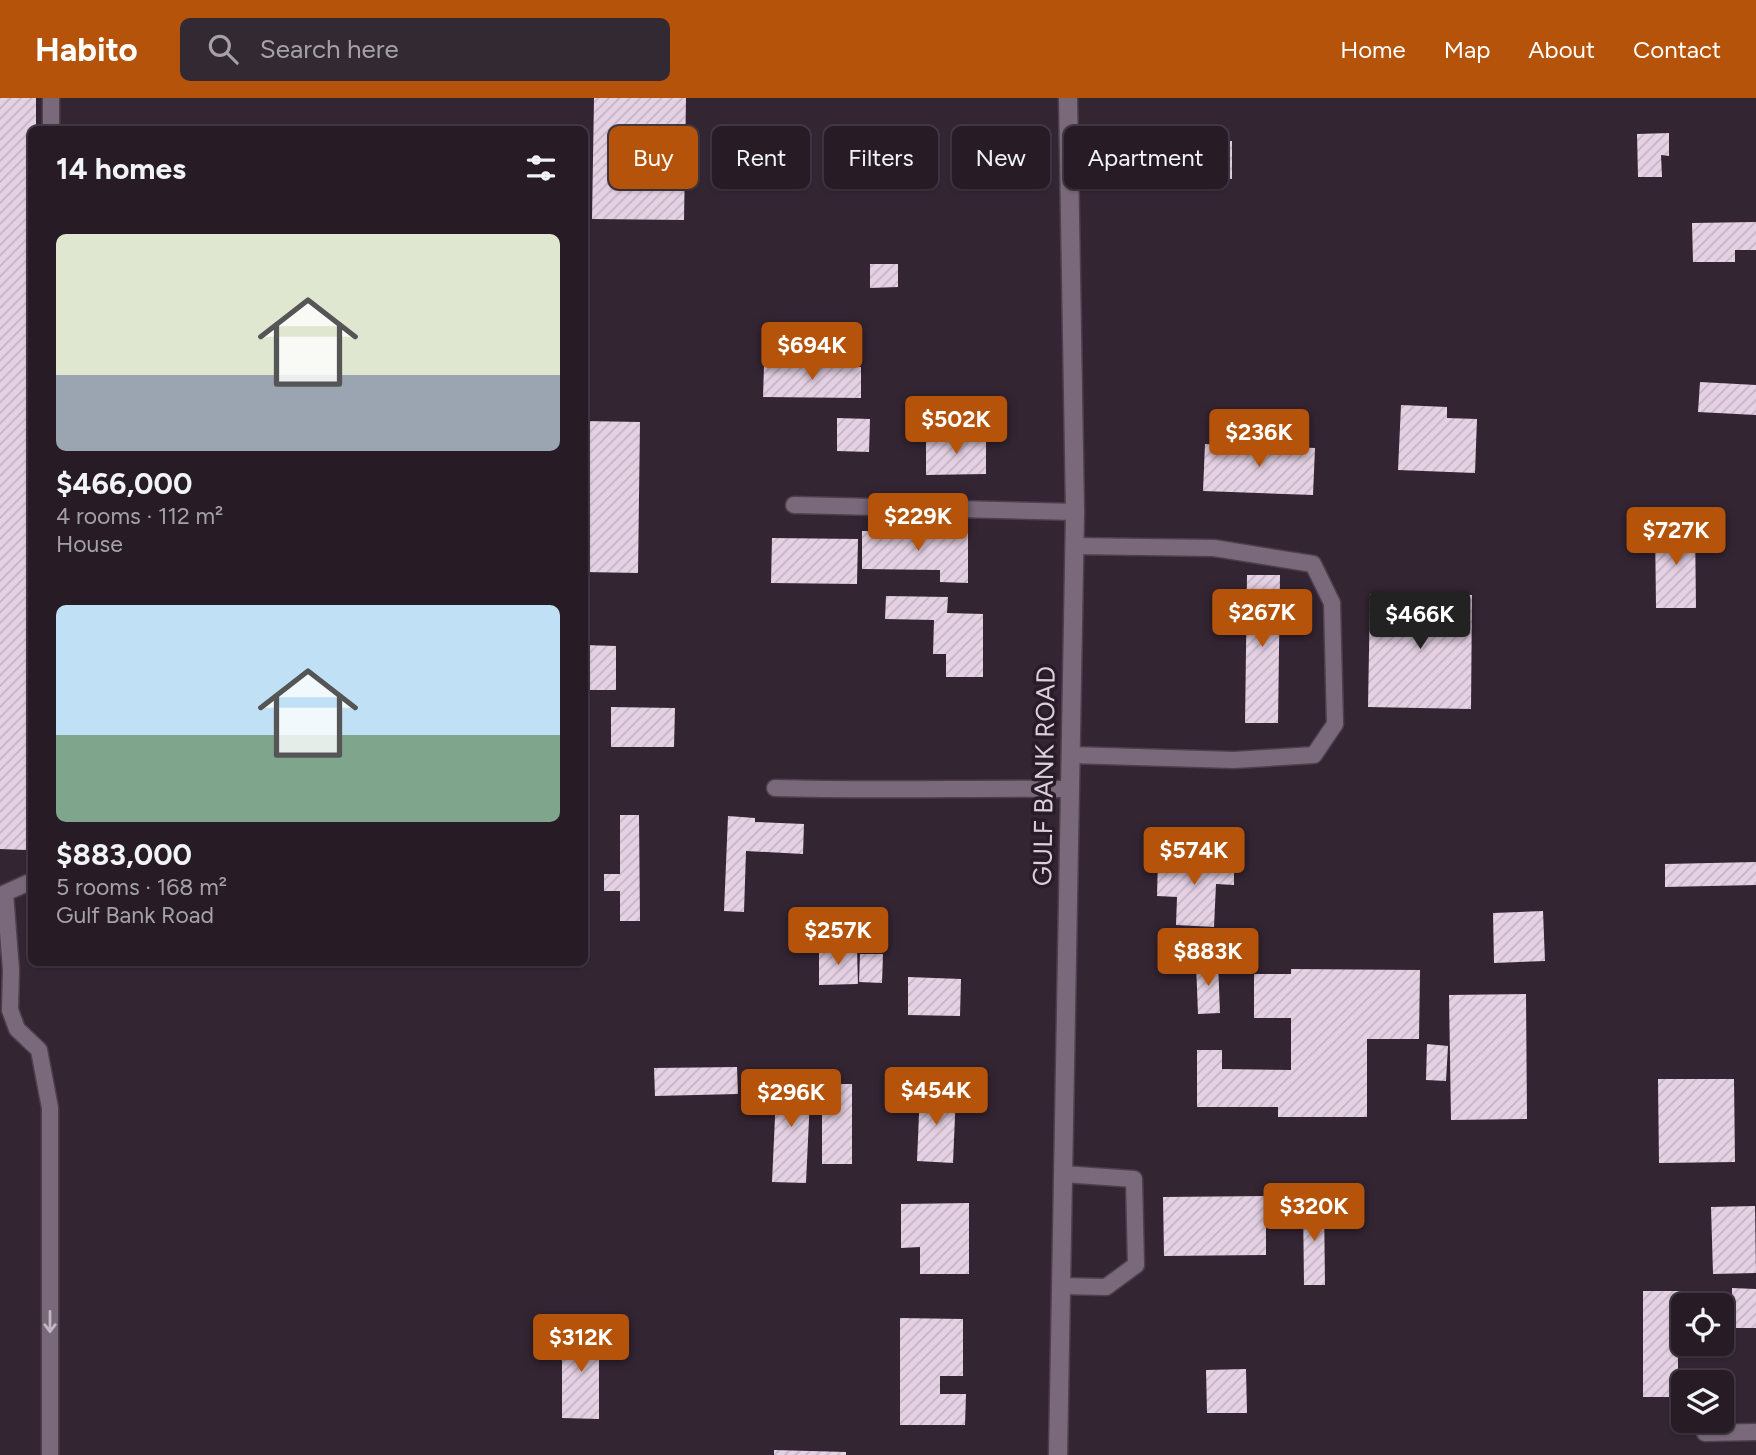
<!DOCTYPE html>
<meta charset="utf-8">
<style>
body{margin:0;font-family:Figtree,sans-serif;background:#332932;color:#f1f3f6;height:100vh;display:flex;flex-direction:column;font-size:26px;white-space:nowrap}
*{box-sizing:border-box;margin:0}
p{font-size:23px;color:#a4a1a7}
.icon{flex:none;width:38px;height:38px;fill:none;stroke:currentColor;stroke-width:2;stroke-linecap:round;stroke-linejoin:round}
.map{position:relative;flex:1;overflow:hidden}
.details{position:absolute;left:28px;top:28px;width:560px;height:840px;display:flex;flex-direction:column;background:#271c26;border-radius:10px;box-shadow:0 2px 5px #0004,0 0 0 2px #433a43}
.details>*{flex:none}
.guide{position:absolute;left:609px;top:28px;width:665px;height:63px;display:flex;gap:14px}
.buttons{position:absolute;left:1671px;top:1195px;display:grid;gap:14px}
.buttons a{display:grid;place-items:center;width:63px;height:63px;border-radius:10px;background:#271c26;box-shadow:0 2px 5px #0004,0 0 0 2px #433a43;font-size:35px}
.price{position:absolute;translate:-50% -60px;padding:0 16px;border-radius:7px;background:#b45309;color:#fff;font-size:23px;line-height:46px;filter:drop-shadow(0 2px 4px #0008)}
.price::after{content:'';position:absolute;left:50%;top:42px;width:21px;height:16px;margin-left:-10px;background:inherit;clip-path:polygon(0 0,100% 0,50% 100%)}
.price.active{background:#222;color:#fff}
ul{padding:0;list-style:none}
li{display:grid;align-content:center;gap:14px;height:371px;padding:0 28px}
li span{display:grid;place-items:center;height:217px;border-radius:10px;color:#555}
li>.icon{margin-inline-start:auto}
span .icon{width:126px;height:126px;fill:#fffc;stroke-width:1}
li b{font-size:30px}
h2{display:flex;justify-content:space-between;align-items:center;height:84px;padding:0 28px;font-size:30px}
.pill{padding:0 24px;border-radius:10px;background:#271c26;box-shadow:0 2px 5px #0004,0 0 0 2px #433a43;font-size:24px;line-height:63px}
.pill.active{background:#b45309;color:#fff}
header{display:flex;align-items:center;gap:42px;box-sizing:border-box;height:98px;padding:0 35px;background:#b45309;color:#fff}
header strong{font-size:33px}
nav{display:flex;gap:38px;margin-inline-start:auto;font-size:24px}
.search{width:490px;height:63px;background:#332932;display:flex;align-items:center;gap:18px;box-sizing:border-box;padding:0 24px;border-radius:10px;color:#a4a1a7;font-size:26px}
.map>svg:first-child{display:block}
</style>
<header>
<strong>Habito</strong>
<div class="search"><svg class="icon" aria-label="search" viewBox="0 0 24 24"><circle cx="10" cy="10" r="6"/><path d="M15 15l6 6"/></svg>Search here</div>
<nav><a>Home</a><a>Map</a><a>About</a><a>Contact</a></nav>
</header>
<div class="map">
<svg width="1756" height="1357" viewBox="0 0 1756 1357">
<defs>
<pattern id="building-hatch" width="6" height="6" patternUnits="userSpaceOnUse" patternTransform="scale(1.75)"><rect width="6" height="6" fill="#e5d1e4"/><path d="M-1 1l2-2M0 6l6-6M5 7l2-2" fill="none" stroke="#c4b4c3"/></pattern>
</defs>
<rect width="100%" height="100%" fill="#342533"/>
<g fill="url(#building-hatch)">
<polygon points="0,0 36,0 36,32 32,32 32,365 26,752 0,751"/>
<polygon points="594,0 686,0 684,122 592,121"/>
<polygon points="1193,35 1195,83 1150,84 1148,37"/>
<polygon points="1669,35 1669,58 1661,57 1662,79 1638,79 1637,36"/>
<polygon points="1232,43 1232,81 1196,81 1195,44"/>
<polygon points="1756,124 1756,152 1735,152 1735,164 1693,164 1692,125"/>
<polygon points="870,166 898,166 898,189 870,190"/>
<polygon points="764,267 861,269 861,300 763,299"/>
<polygon points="1700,284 1756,287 1756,317 1698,314"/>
<polygon points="1401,307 1447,309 1447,320 1477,321 1475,375 1398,372"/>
<polygon points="837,320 870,321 869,354 837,353"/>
<polygon points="584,323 640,324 638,475 584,474"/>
<polygon points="986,338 986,376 926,377 926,339"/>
<polygon points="1205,346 1315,350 1313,397 1203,393"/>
<polygon points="1695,427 1696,510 1656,510 1655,428"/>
<polygon points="862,433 968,434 968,485 940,484 940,472 862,471"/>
<polygon points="772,440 858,441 857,486 771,485"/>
<polygon points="1247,477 1280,477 1278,625 1245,625"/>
<polygon points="1370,496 1472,497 1471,611 1368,609"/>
<polygon points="886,498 948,499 947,515 983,516 983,579 946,579 946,556 933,556 934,522 885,521"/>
<polygon points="584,547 616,548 616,592 584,592"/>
<polygon points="611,609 675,610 674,649 611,649"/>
<polygon points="620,717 639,717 640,823 620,823 620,793 604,793 604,776 620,776"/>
<polygon points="728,718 755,720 755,724 804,726 803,756 746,753 744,814 724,813"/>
<polygon points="1158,759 1234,762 1234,787 1216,786 1214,829 1176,827 1177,799 1157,798"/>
<polygon points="1756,764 1756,787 1665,789 1665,766"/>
<polygon points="1543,813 1545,863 1494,865 1493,815"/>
<polygon points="857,851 858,886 819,887 819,852"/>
<polygon points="860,856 883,856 882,885 859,884"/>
<polygon points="1218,864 1220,915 1198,916 1196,865"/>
<polygon points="1291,871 1420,872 1419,941 1367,941 1367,1019 1278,1019 1278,1009 1197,1009 1197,952 1222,952 1222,971 1291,972 1291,920 1254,920 1254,876 1291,876"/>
<polygon points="908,879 961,881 960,918 908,917"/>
<polygon points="1526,896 1527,1021 1451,1022 1449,897"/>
<polygon points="1427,946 1448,948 1446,983 1426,982"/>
<polygon points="737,969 738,996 655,998 654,970"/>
<polygon points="777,976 811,978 806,1085 772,1084"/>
<polygon points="1658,981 1734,981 1735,1064 1659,1065"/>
<rect x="822" y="986" width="30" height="80"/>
<polygon points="920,993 956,995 953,1065 917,1063"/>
<polygon points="1266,1098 1266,1157 1164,1158 1163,1099"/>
<polygon points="1324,1103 1325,1187 1304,1187 1303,1104"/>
<polygon points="969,1105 969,1176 920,1176 920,1149 901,1150 901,1106"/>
<polygon points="1755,1108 1756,1175 1713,1176 1711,1109"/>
<polygon points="1732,1190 1756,1191 1756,1230 1732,1230"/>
<polygon points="1643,1193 1718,1193 1718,1208 1684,1208 1684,1246 1719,1246 1719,1256 1678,1256 1678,1299 1643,1299"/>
<polygon points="900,1220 963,1221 963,1278 940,1278 940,1296 966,1296 965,1327 900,1327"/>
<polygon points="562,1232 599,1232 599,1321 562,1320"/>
<polygon points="1246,1271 1247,1315 1207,1315 1206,1272"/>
<polygon points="774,1352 846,1354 846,1357 774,1357"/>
</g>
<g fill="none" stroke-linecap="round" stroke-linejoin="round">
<defs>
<g id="lane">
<polyline points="51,32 51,0"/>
<polyline points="794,407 1075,414"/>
<polyline points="1071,657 1234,662 1314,657 1335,626 1332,505 1313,466 1214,450 1074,448"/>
<path d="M775,690C873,693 971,690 1070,691"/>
<polyline points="32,783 5,795 11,872 10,912 17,931 39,952 50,1010 50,1357"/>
<polyline points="1061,1188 1106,1189 1136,1167 1134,1081 1063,1076"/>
<polyline points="1705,1335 1756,1334"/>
</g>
<polyline id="secondary" points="1058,1357 1075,414 1068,0"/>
</defs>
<use href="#lane" stroke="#4d404c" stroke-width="19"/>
<use href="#secondary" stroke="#4d404c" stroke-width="21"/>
<use href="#lane" stroke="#7a697a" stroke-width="16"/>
<use href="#secondary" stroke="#7a697a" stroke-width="18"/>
</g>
<defs><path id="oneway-shaft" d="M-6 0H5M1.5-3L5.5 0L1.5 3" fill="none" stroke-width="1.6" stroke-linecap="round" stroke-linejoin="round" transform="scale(1.75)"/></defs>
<use stroke="#c2b6c1" href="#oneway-shaft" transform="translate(50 1224) rotate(90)"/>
<g text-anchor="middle" stroke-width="7" stroke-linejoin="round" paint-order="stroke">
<g font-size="26" fill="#dad0d9" stroke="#2a1b29">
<text transform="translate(1044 678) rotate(-89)" y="9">GULF BANK ROAD</text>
</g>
</g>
</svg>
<div class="buttons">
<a><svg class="icon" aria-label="locate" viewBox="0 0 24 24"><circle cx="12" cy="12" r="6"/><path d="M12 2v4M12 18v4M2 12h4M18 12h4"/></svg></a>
<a><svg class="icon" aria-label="layers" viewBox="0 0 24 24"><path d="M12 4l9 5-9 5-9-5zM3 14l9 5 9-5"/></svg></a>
</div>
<b class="price" style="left:812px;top:284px">$694K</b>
<b class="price" style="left:956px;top:358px">$502K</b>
<b class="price" style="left:1259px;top:371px">$236K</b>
<b class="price" style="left:918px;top:455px">$229K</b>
<b class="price" style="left:1676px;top:469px">$727K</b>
<b class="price" style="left:1262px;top:551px">$267K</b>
<b class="price active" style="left:1420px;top:553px">$466K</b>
<b class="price" style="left:1194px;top:789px">$574K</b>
<b class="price" style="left:838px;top:869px">$257K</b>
<b class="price" style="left:1208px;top:890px">$883K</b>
<b class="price" style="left:936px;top:1029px">$454K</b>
<b class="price" style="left:791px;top:1031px">$296K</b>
<b class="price" style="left:1314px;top:1145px">$320K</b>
<b class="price" style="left:581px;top:1276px">$312K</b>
<div class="guide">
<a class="pill active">Buy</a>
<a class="pill">Rent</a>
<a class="pill">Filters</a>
<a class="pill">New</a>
<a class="pill">Apartment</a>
</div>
<section class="details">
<h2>14 homes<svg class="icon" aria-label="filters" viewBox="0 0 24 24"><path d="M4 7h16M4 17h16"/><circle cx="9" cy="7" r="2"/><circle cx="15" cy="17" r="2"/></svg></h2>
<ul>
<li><span style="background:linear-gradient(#dfe7d0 65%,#9aa5b1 0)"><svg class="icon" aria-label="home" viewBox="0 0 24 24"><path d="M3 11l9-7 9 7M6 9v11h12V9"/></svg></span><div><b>$466,000</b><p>4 rooms · 112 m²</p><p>House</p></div></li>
<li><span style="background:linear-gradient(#bfe0f5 60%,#7fa58c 0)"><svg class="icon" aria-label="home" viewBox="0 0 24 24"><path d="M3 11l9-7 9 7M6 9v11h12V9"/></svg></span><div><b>$883,000</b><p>5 rooms · 168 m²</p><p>Gulf Bank Road</p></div></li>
</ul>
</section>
</div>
